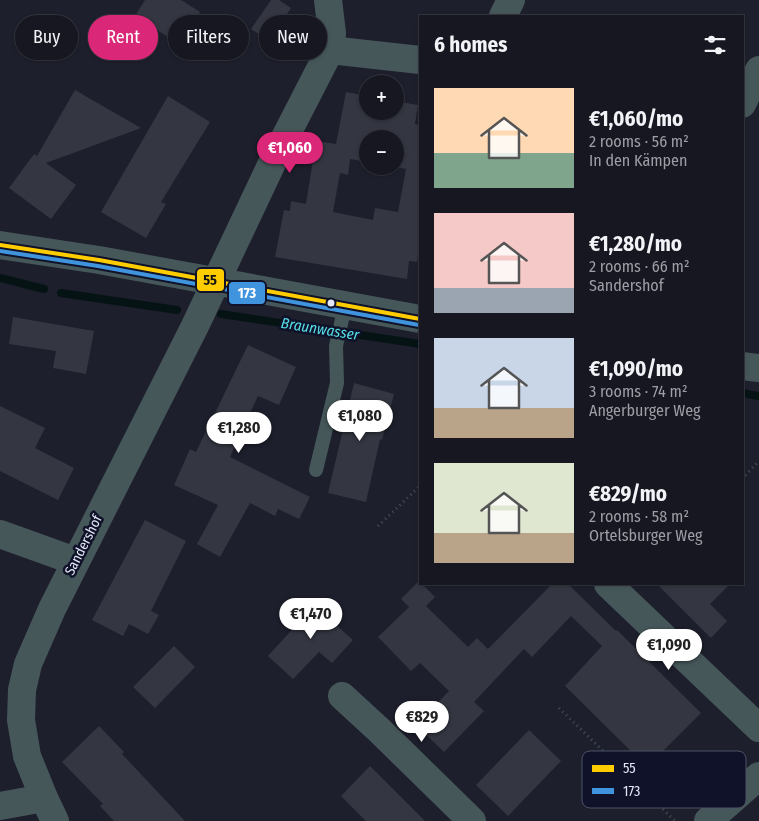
<!DOCTYPE html>
<meta charset="utf-8">
<style>
body{margin:0;font-family:"Fira Sans Condensed",sans-serif;background:#1f202a;color:#f1f3f6;height:100vh;display:flex;flex-direction:column;font-size:19px;white-space:nowrap}
*{box-sizing:border-box;margin:0}
p{font-size:16px;color:#9e9fa5}
.icon{flex:none;width:28px;height:28px;fill:none;stroke:currentColor;stroke-width:2;stroke-linecap:round;stroke-linejoin:round}
.map{position:relative;flex:1;overflow:hidden}
.sheet{position:absolute;left:419px;top:15px;width:325px;height:570px;display:flex;flex-direction:column;background:#161721;border-radius:0px;box-shadow:0 1px 4px #0004,0 0 0 1px #35363f}
.sheet>*{flex:none}
.hud{position:absolute;left:15px;top:15px;width:329px;height:45px;display:flex;gap:10px}
.controls{position:absolute;left:359px;top:75px;display:grid;gap:10px}
.controls a{display:grid;place-items:center;width:45px;height:45px;border-radius:50%;background:#161721;box-shadow:0 1px 4px #0004,0 0 0 1px #35363f;font-size:25px}
.price{position:absolute;translate:-50% -42px;padding:0 11px;border-radius:18px;background:#fff;color:#222;font-size:16px;line-height:32px;filter:drop-shadow(0 1px 2px #0008)}
.price::after{content:'';position:absolute;left:50%;top:30px;width:15px;height:11px;margin-left:-8px;background:inherit;clip-path:polygon(0 0,100% 0,50% 100%)}
.price.current{background:#db2777;color:#fff}
ul{padding:0;list-style:none}
li{display:flex;align-items:center;gap:15px;height:125px;padding:0 15px}
li span{display:grid;place-items:center;flex:none;width:140px;height:100px;border-radius:0px;color:#555}
li>.icon{margin-inline-start:auto}
span .icon{width:60px;height:60px;fill:#fffc;stroke-width:1}
li b{font-size:21px}
h2{display:flex;justify-content:space-between;align-items:center;height:60px;padding:0 15px;font-size:21px}
.tag{padding:0 18px;border-radius:22px;background:#161721;box-shadow:0 1px 4px #0004,0 0 0 1px #35363f;font-size:18px;line-height:45px}
.tag.current{background:#db2777;color:#fff}
.map>svg:first-child{display:block}
</style>
<div class="map">
<svg width="759" height="821" viewBox="0 0 759 821">
<rect width="100%" height="100%" fill="#1d1f2c"/>
<g fill="none" stroke-linecap="round" stroke-linejoin="round">
<g stroke="#051315" stroke-width="8">
<polyline points="0,278 44,289"/>
<polyline points="61,293 177,310"/>
<polyline points="221,314 420,344"/>
<polyline points="742,393 759,396"/>
</g>
</g>
<g fill="#343641" fill-rule="evenodd">
<polygon points="145,0 181,0 200,12 179,44 135,16"/>
<polygon points="271,0 279,0 291,8 269,41 251,29"/>
<polygon points="75,90 141,128 46,163 76,185 51,219 9,188 34,154 37,156"/>
<path d="M346,92L368,96V111H395V101L418,105L415,124L420,125L419,150H420V242L417,262L409,261L407,279L275,257L284,210L290,211L291,201L306,204L316,141L336,144ZM368,139H395V166H391L406,169L398,212L375,208L373,220L333,212L340,173L348,175L350,159L368,162Z"/>
<polygon points="168,96 210,122 161,202 166,204 146,238 101,212"/>
<polygon points="13,317 94,331 86,374 53,368 56,351 9,344"/>
<polygon points="248,345 296,367 279,405 258,396 230,457 310,497 299,519 278,509 275,516 250,503 220,557 197,544 218,505 174,485 190,449 196,452"/>
<polygon points="354,383 394,394 382,440 380,439 366,502 328,493"/>
<polygon points="0,406 45,428 35,448 74,468 58,500 0,471"/>
<polygon points="145,520 186,541 151,611 159,615 148,634 129,624 123,636 92,620"/>
<polygon points="419,581 435,597 426,606 468,647 477,638 488,649 552,584 568,584 616,631 617,630 701,713 647,767 565,686 602,646 571,616 532,657 524,649 474,702 484,711 444,752 416,725 449,691 420,663 411,671 378,637 409,607 401,599"/>
<polygon points="657,584 730,584 710,604 727,621 711,638"/>
<polygon points="320,599 342,619 336,625 353,640 332,663 319,652 293,679 268,656"/>
<polygon points="174,646 195,667 155,708 133,687"/>
<polygon points="99,726 124,752 122,754 185,821 114,821 100,806 103,804 62,762"/>
<polygon points="529,730 561,761 508,816 476,785"/>
<polygon points="370,766 425,821 366,821 341,796"/>
</g>
<g fill="none" stroke-linecap="round" stroke-linejoin="round">
<g stroke="#465256" stroke-width="3" stroke-dasharray="1 4" stroke-linecap="butt">
<polyline points="742,479 759,461"/>
<polyline points="378,526 420,486"/>
<polyline points="559,708 675,821"/>
</g>
<polyline stroke="#46575a" stroke-width="14" points="316,470 337,383 336,346 345,306"/>
<g stroke="#46575a" stroke-width="28">
<polyline points="503,16 511,0"/>
<polyline points="330,50 420,60"/>
<polyline points="742,104 759,70"/>
<polyline points="0,245 99,260 420,319"/>
<polyline points="742,366 759,368"/>
<polyline points="0,534 75,561"/>
<polyline points="608,584 759,728"/>
<polyline points="342,696 379,730 472,821"/>
<polyline points="0,806 44,798"/>
<polyline points="55,821 44,798 27,756 21,720 22,690 28,664 52,609 195,326 273,161 330,50 332,33 328,0"/>
<polyline points="708,821 759,776"/>
</g>
<defs>
<polyline id="bus-1" points="0,245 99,260 420,319"/>
<polyline id="bus-2" points="0,251 98,266 419,325"/>
</defs>
<use href="#bus-1" stroke="#0f1228" stroke-width="8"/>
<use href="#bus-2" stroke="#0f1228" stroke-width="8"/>
<use href="#bus-1" stroke="#fc0" stroke-width="4"/>
<use href="#bus-2" stroke="#4094de" stroke-width="4"/>
</g>
<circle fill="#e3e7f7" stroke="#0f1228" stroke-width="2" cx="331" cy="303" r="4.5"/>
<g text-anchor="middle" stroke-width="5" stroke-linejoin="round" paint-order="stroke">
<g font-size="14" fill="#e3e7f7" stroke="#0f1228">
<text transform="translate(83 545) rotate(-63)" y="5">Sandershof</text>
</g>
<g font-size="15" font-style="italic" fill="#56dfe9" stroke="#0f1228">
<text transform="translate(320 329) rotate(9)" y="5">Braunwasser</text>
</g>
</g>
<rect x="582" y="751" width="164" height="57" rx="8" fill="#0f1228" stroke="#4f5266" stroke-width="1"/>
<rect x="592" y="765" width="22" height="7" fill="#fc0"/>
<rect x="592" y="788" width="22" height="6" fill="#4094de"/>
<g font-size="14" fill="#e3e7f7">
<text x="623" y="773">55</text>
<text x="623" y="796">173</text>
</g>
<g stroke="#0f1228" stroke-width="2">
<rect x="196" y="268" width="29" height="24" rx="5" fill="#fc0"/>
<rect x="228" y="281" width="38" height="24" rx="5" fill="#4094de"/>
</g>
<g font-size="14" text-anchor="middle" font-weight="bold" fill="#fff">
<text x="247" y="298">173</text>
</g>
<g font-size="14" text-anchor="middle" font-weight="bold" fill="#111">
<text x="210" y="285">55</text>
</g>
</svg>
<div class="controls">
<a>+</a>
<a>−</a>
</div>
<b class="price current" style="left:290px;top:174px">€1,060</b>
<b class="price" style="left:360px;top:442px">€1,080</b>
<b class="price" style="left:239px;top:454px">€1,280</b>
<b class="price" style="left:311px;top:640px">€1,470</b>
<b class="price" style="left:669px;top:671px">€1,090</b>
<b class="price" style="left:422px;top:743px">€829</b>
<div class="hud">
<a class="tag">Buy</a>
<a class="tag current">Rent</a>
<a class="tag">Filters</a>
<a class="tag">New</a>
</div>
<section class="sheet">
<h2>6 homes<svg class="icon" aria-label="filters" viewBox="0 0 24 24"><path d="M4 7h16M4 17h16"/><circle cx="9" cy="7" r="2"/><circle cx="15" cy="17" r="2"/></svg></h2>
<ul>
<li><span style="background:linear-gradient(#ffd9b3 65%,#7fa58c 0)"><svg class="icon" aria-label="home" viewBox="0 0 24 24"><path d="M3 11l9-7 9 7M6 9v11h12V9"/></svg></span><div><b>€1,060/mo</b><p>2 rooms · 56 m²</p><p>In den Kämpen</p></div></li>
<li><span style="background:linear-gradient(#f6c9c9 75%,#9aa5b1 0)"><svg class="icon" aria-label="home" viewBox="0 0 24 24"><path d="M3 11l9-7 9 7M6 9v11h12V9"/></svg></span><div><b>€1,280/mo</b><p>2 rooms · 66 m²</p><p>Sandershof</p></div></li>
<li><span style="background:linear-gradient(#c9d6e8 70%,#b9a48a 0)"><svg class="icon" aria-label="home" viewBox="0 0 24 24"><path d="M3 11l9-7 9 7M6 9v11h12V9"/></svg></span><div><b>€1,090/mo</b><p>3 rooms · 74 m²</p><p>Angerburger Weg</p></div></li>
<li><span style="background:linear-gradient(#dfe7d0 70%,#b9a48a 0)"><svg class="icon" aria-label="home" viewBox="0 0 24 24"><path d="M3 11l9-7 9 7M6 9v11h12V9"/></svg></span><div><b>€829/mo</b><p>2 rooms · 58 m²</p><p>Ortelsburger Weg</p></div></li>
</ul>
</section>
</div>
